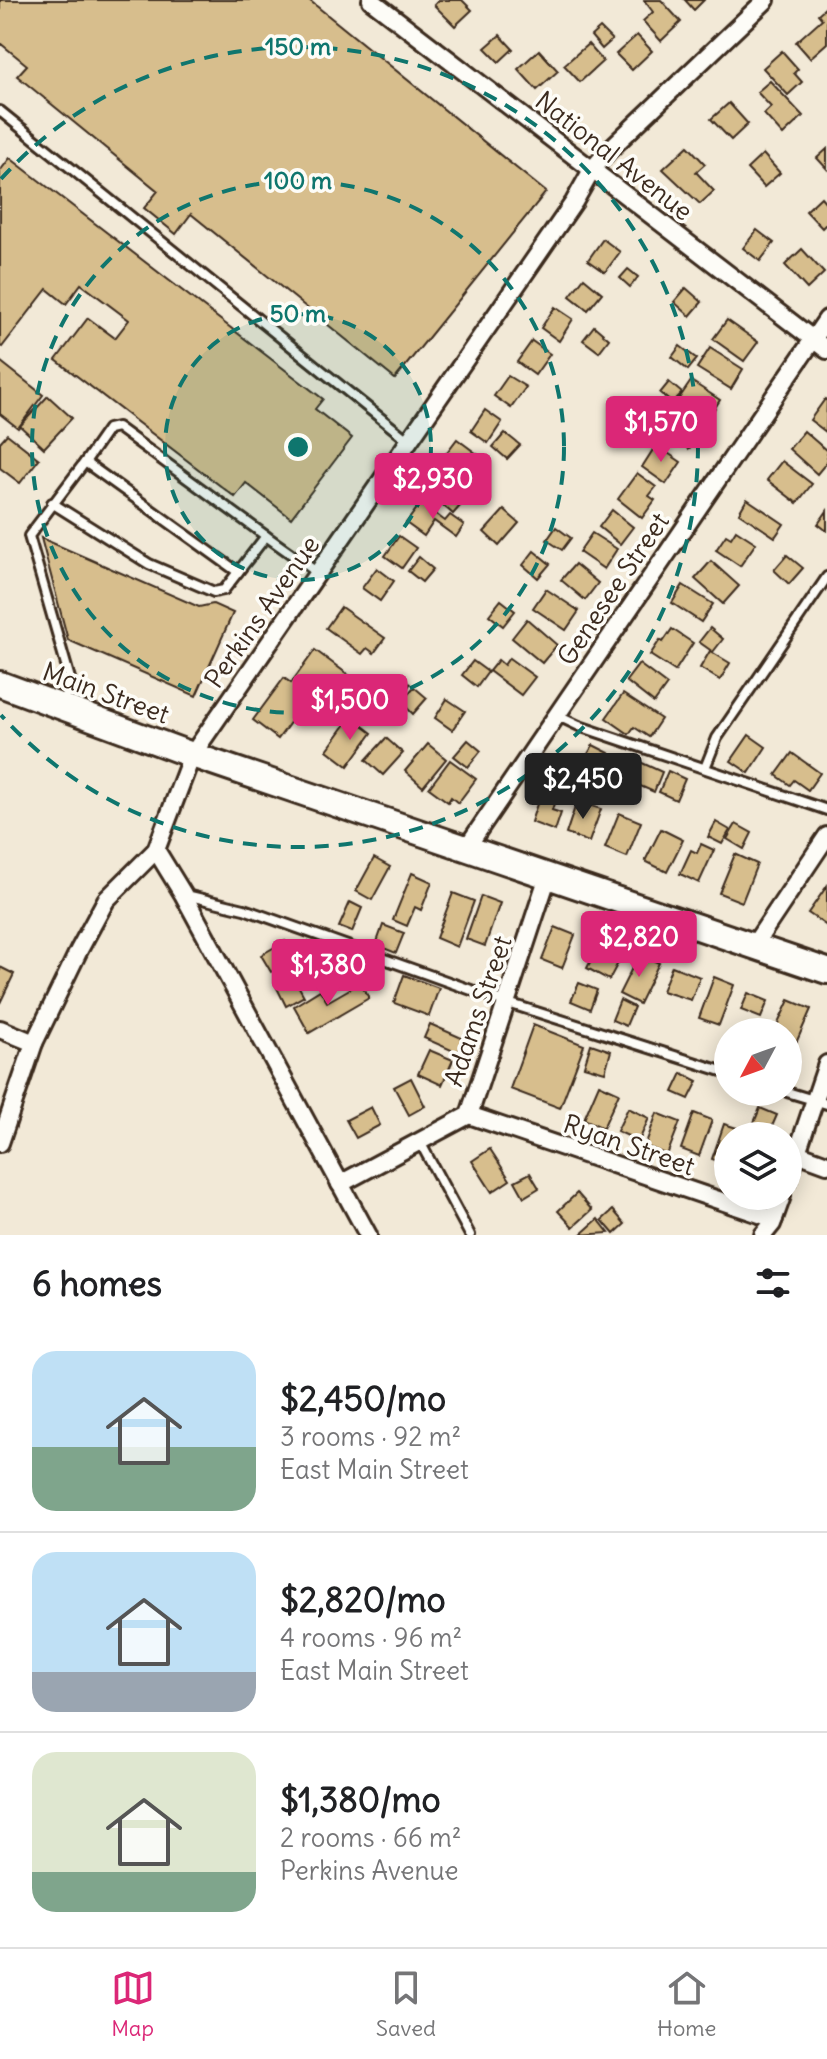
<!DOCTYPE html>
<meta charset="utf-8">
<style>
body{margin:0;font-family:Delius,sans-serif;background:#f6f6f6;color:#202124;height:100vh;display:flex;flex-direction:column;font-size:30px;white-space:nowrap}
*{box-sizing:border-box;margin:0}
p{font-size:26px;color:#757577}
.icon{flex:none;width:44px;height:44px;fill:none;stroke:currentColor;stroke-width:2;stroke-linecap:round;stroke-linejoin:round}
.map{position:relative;height:1235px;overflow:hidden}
.details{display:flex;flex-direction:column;background:#fff;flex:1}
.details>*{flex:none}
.needle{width:52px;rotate:229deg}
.buttons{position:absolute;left:714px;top:1018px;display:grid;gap:16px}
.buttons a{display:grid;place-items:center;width:88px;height:88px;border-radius:50%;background:#fff;box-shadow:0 4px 20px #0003;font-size:40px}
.price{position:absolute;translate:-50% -68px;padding:0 18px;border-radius:8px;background:#db2777;color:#fff;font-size:26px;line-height:52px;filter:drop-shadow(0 2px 4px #0008)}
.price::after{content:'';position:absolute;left:50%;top:48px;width:24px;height:18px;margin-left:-12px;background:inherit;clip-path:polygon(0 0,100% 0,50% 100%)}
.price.on{background:#222;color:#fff}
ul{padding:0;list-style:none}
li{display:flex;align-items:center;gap:24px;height:200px;padding:0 32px}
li+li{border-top:2px solid #e0e0e0}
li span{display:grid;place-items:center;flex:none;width:224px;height:160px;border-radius:24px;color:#555}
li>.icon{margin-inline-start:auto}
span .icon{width:96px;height:96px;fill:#fffc;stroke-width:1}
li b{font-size:34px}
h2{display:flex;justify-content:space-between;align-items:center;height:96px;padding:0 32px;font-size:34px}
.tab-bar{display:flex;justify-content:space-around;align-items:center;height:112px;border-top:2px solid #e0e0e0;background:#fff;font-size:22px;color:#757577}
.tab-bar a{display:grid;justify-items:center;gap:4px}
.tab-bar .on{color:#db2777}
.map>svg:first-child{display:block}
</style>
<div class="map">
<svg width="827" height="1235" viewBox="0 0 827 1235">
<rect width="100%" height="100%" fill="#f2e9d7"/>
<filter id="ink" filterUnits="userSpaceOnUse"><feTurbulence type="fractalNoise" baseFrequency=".0125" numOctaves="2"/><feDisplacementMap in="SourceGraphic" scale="16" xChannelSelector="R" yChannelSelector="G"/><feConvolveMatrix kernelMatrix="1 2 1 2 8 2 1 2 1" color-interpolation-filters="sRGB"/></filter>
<g filter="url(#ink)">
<g fill="#d7be8d" stroke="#3b2a1e" stroke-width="2">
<polygon points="0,0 309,0 546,192 395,379 191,214 176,234 144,208 158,191 17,76 27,65 0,43"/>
<polygon points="439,0 462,0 472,10 455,26 434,5"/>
<polygon points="644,0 661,0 681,22 661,41 643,21 653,12"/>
<polygon points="685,0 704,0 694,10"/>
<polygon points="827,6 827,43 810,58 796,42 822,19 818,14"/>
<polygon points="600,28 612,40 602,49 591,36"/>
<polygon points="500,35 513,49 499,62 485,48"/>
<polygon points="637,35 652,51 632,70 616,54"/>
<polygon points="588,44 603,61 580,82 564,65"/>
<polygon points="539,50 558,71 537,90 518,69"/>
<polygon points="782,51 798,69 794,73 802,82 788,95 763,68"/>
<polygon points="770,81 803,116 783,135 764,114 771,107 757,92"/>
<polygon points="729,103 748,124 731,140 711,119"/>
<polygon points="688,146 705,164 696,172 714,191 700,204 663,169"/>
<polygon points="827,149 827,169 817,158"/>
<polygon points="763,154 780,173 764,187 747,169"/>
<polygon points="10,158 323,399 315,409 352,438 291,518 246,483 235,497 56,360 88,318 115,338 129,320 81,284 66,304 47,289 2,347 0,346 0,171"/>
<polygon points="821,197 827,204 827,223 822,228 806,211"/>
<polygon points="757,230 774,243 760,261 743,248"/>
<polygon points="603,239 620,252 605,272 588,260"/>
<polygon points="802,249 824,273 807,289 785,265"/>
<polygon points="628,269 638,277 630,287 620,278"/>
<polygon points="584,278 602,293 588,310 570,296"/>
<polygon points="686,288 702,302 690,316 674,302"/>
<polygon points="555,307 573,319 559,341 541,328"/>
<polygon points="727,320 758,342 744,361 713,339"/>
<polygon points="594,326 609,339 599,352 583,340"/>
<polygon points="532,341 550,354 535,375 517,362"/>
<polygon points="680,346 697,359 688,370 672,357"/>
<polygon points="710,348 743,369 731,389 697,368"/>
<polygon points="0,361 43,395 18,428 0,414"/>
<polygon points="508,376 526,387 511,408 494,396"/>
<polygon points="691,381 720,400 707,420 678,400"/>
<polygon points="669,382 682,393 672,403 660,393"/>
<polygon points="48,396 72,418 44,448 20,426"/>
<polygon points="825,399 827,401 826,432 810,420"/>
<polygon points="640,404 654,417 644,429 630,417"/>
<polygon points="671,408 702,430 689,449 658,428"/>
<polygon points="485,410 502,422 488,443 471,431"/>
<polygon points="804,431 827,451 827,462 817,474 789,449"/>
<polygon points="505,433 520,445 507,459 493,447"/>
<polygon points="7,434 39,459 20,483 0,468 0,442"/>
<polygon points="457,439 481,457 476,463 487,472 478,483 444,456"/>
<polygon points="656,445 681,462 666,484 642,467"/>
<polygon points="782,461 812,484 797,503 767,480"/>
<polygon points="443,473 469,496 453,514 427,491"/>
<polygon points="637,473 656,487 649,496 655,500 642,518 618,499"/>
<polygon points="747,499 784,524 775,537 739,513"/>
<polygon points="421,503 445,521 450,515 464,525 456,537 434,521 424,536 406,523"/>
<polygon points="504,510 519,523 499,546 484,532"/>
<polygon points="612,510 633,527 620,544 599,527"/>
<polygon points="827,511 827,531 818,524"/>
<polygon points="556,527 571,538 562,550 547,540"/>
<polygon points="736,530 756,543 740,566 716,550 726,535 731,538"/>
<polygon points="592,533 617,549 604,569 579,552"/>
<polygon points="399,536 416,548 402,568 385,556"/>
<polygon points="41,538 199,607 213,604 233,613 196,696 68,640"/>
<polygon points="534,551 550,564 538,578 523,565"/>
<polygon points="787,555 803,568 789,584 774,570"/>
<polygon points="419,557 433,569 422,582 408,571"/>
<polygon points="711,561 739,586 723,604 695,579"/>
<polygon points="575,564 598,583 585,600 561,580"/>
<polygon points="377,568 394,581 380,601 362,588"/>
<polygon points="683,585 713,604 701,622 672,603"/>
<polygon points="546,589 579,611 566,630 533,608"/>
<polygon points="501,600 515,611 503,626 489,615"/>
<polygon points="341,607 385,638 374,653 367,648 362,654 326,628"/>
<polygon points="527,619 557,645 542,663 512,638"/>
<polygon points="710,628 723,639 713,652 699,642"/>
<polygon points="672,629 693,643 675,671 650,655 660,640 663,642"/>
<polygon points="315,650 358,682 338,709 313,691 278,739 253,720 284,678 291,683"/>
<polygon points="710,651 730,663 720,680 700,668"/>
<polygon points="509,658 535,677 521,695 489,671 498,660 504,665"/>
<polygon points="473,661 488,672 477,687 462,675"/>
<polygon points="639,664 667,685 654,703 626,681"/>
<polygon points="394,673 410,684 398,703 382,691"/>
<polygon points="414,687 427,698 413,714 401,702"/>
<polygon points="623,694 661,719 649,737 634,727 629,734 606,718"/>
<polygon points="447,699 465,711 452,730 435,718"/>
<polygon points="351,717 372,733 348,766 327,750"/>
<polygon points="749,735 766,747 749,773 731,761"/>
<polygon points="386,738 403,753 383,775 366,760"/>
<polygon points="468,740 481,751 468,767 454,756"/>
<polygon points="428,744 446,759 423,787 405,771"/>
<polygon points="593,745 609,753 601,769 584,761"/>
<polygon points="792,753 820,773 808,790 794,780 790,785 776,775"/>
<polygon points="450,760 476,779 458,803 451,797 448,802 429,788"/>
<polygon points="640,762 662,772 654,792 631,782"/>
<polygon points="668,771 685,779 676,800 659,792"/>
<polygon points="541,792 556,797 552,810 561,813 555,831 531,822"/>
<polygon points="577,801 601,809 589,842 566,834"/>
<polygon points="619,813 641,822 627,857 605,848"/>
<polygon points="716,822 730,830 722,844 708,837"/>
<polygon points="736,824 752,833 744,849 727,839"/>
<polygon points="661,829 683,840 667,872 645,861"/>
<polygon points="701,844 714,850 699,883 680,874 691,850 697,853"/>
<polygon points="735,854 757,864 742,902 719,893"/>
<polygon points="374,858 390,867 372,900 356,891"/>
<polygon points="412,873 432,882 421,910 415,907 407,926 393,920"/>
<polygon points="827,886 827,926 808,913"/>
<polygon points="453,893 474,901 457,947 436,938"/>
<polygon points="481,896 500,903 485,946 466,939"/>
<polygon points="350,902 362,908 352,932 339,927"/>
<polygon points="383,925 404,933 396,953 376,945"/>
<polygon points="555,927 575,935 562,968 542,960"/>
<polygon points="604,935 627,946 609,980 587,968"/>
<polygon points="285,941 295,958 271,972 261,955"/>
<polygon points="639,954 659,963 639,1004 619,994"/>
<polygon points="337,959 348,974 335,984 324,969"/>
<polygon points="672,966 700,977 691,1000 662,991"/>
<polygon points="0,967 14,974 0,1003"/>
<polygon points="404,975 439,988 429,1016 394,1003"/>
<polygon points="714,977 734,985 719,1025 699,1018"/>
<polygon points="294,978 304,996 286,1006 277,988"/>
<polygon points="360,983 369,998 309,1033 294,1006 320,990 327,1002"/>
<polygon points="579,983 597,990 590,1009 571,1001"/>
<polygon points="748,993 768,1001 761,1018 741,1010"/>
<polygon points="620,1000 634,1007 626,1026 612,1020"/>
<polygon points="789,1000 811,1009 793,1050 788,1048 788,1032 774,1032"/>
<polygon points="430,1024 464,1039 458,1053 424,1038"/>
<polygon points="533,1025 584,1045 560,1108 510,1089"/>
<polygon points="591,1044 611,1051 605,1072 584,1066"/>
<polygon points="728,1046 728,1065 721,1062"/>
<polygon points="429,1050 453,1060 442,1085 418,1074"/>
<polygon points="682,1073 698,1081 689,1099 673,1092"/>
<polygon points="411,1078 425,1106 409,1115 394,1087"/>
<polygon points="599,1084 619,1093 603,1128 584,1119"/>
<polygon points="371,1107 380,1125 356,1138 346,1120"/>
<polygon points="628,1108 649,1118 639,1141 617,1131"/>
<polygon points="760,1108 777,1115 770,1131 753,1125"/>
<polygon points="657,1113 680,1122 667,1155 645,1146"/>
<polygon points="694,1113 712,1120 699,1156 681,1149"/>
<polygon points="724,1124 743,1130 741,1136 728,1136 728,1165 712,1159"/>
<polygon points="490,1149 510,1180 492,1192 472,1161"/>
<polygon points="530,1173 539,1188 524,1197 515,1181"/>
<polygon points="577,1193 592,1210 573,1227 558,1211"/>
<polygon points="613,1210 625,1224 614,1234 602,1220"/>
<polygon points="598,1219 609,1233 580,1235"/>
</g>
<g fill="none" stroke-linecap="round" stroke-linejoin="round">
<defs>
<g id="service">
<polyline points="0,111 409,441"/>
<polyline points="85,462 108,429 117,427 266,536"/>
<polyline points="52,503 149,564 214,592 224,590 238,572"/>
<polyline points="63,704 71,682 29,536 85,462 238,572 266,536 318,573"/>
<polyline points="556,715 579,726 827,810"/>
<polyline points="705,768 717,738 827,577"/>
<polyline points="186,895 244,909 505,1002 728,1073"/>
<polyline points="787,1092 827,1104"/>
<polyline points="420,1142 470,1235"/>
</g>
<g id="minor">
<polyline points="371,0 827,350"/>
<polyline points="467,847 827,319"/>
<polyline points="156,850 183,894 368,1235"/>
<polyline points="754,945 827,836"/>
<polyline points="0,1029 34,1043"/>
<polyline points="469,1115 774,1219"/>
<polyline points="0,1143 34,1043 79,950 106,900 156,850 192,755 574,202 592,170 608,151 766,0"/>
<polyline points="797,1153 827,1164"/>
<polyline points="788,1179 827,1064"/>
<polyline points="340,1184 469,1115 548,876"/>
<polyline points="763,1235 772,1224 782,1196"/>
</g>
<polyline id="secondary" points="0,684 192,755 827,971"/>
</defs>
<use href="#service" stroke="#3b2a1e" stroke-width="14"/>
<use href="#minor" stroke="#3b2a1e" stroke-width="22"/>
<use href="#secondary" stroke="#3b2a1e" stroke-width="30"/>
<use href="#service" stroke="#fdfcf7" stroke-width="8"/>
<use href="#minor" stroke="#fdfcf7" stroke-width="16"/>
<use href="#secondary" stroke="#fdfcf7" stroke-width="24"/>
</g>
</g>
<circle cx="298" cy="447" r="133" fill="#0f766e" fill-opacity=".12"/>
<g fill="none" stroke="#0f766e" stroke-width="4" stroke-dasharray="14 10">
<circle cx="298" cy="447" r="133"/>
<circle cx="298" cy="447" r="266"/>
<path d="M1 179A400 400 0 1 1 1 715"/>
</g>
<g text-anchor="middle" stroke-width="7" stroke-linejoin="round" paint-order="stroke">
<g font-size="26" fill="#3b2a1e" stroke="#fdfcf7">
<text transform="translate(614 156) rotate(38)" y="9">National Avenue</text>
<text transform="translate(613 589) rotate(-56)" y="9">Genesee Street</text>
<text transform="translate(262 612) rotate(-55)" y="9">Perkins Avenue</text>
<text transform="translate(106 693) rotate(20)" y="9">Main Street</text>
<text transform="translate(478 1011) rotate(-71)" y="9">Adams Street</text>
<text transform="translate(629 1145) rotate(19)" y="9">Ryan Street</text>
</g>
</g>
<circle cx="298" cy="447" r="12" fill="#0f766e" stroke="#fdfcf7" stroke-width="4"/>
<g font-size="24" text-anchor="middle" font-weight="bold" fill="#0f766e" stroke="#fdfcf7" stroke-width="7" stroke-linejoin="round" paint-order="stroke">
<text x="298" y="55">150 m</text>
<text x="298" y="189">100 m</text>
<text x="298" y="322">50 m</text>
</g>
</svg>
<div class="buttons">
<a><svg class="needle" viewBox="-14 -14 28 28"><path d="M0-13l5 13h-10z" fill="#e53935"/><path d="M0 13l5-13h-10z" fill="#757577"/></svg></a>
<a><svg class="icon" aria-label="layers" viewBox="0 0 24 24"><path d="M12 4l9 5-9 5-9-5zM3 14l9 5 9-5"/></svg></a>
</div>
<b class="price" style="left:661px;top:464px">$1,570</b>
<b class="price" style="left:433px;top:521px">$2,930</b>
<b class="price" style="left:350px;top:742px">$1,500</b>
<b class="price on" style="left:583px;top:821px">$2,450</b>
<b class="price" style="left:639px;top:979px">$2,820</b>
<b class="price" style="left:328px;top:1007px">$1,380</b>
</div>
<section class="details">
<h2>6 homes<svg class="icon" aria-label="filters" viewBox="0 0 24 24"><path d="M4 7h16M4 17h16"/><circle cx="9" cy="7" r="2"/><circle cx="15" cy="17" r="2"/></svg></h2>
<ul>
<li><span style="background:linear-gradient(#bfe0f5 60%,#7fa58c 0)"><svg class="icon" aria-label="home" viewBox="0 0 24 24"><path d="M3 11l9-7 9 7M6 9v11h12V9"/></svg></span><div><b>$2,450/mo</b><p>3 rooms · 92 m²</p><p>East Main Street</p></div></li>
<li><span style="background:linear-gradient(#bfe0f5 75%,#9aa5b1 0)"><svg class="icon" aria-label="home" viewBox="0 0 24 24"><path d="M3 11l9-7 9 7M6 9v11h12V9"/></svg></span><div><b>$2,820/mo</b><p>4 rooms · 96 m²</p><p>East Main Street</p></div></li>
<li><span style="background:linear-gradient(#dfe7d0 75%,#7fa58c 0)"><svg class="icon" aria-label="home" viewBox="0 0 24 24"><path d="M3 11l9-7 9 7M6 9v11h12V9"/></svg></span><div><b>$1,380/mo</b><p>2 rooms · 66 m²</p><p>Perkins Avenue</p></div></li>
</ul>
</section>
<nav class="tab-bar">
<a class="on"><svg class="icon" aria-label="map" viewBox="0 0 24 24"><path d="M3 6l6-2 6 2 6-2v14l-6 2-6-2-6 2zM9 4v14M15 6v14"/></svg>Map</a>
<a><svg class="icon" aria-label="saved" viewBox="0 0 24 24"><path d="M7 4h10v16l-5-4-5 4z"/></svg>Saved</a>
<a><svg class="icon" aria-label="home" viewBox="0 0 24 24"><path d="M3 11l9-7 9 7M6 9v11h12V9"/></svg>Home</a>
</nav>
